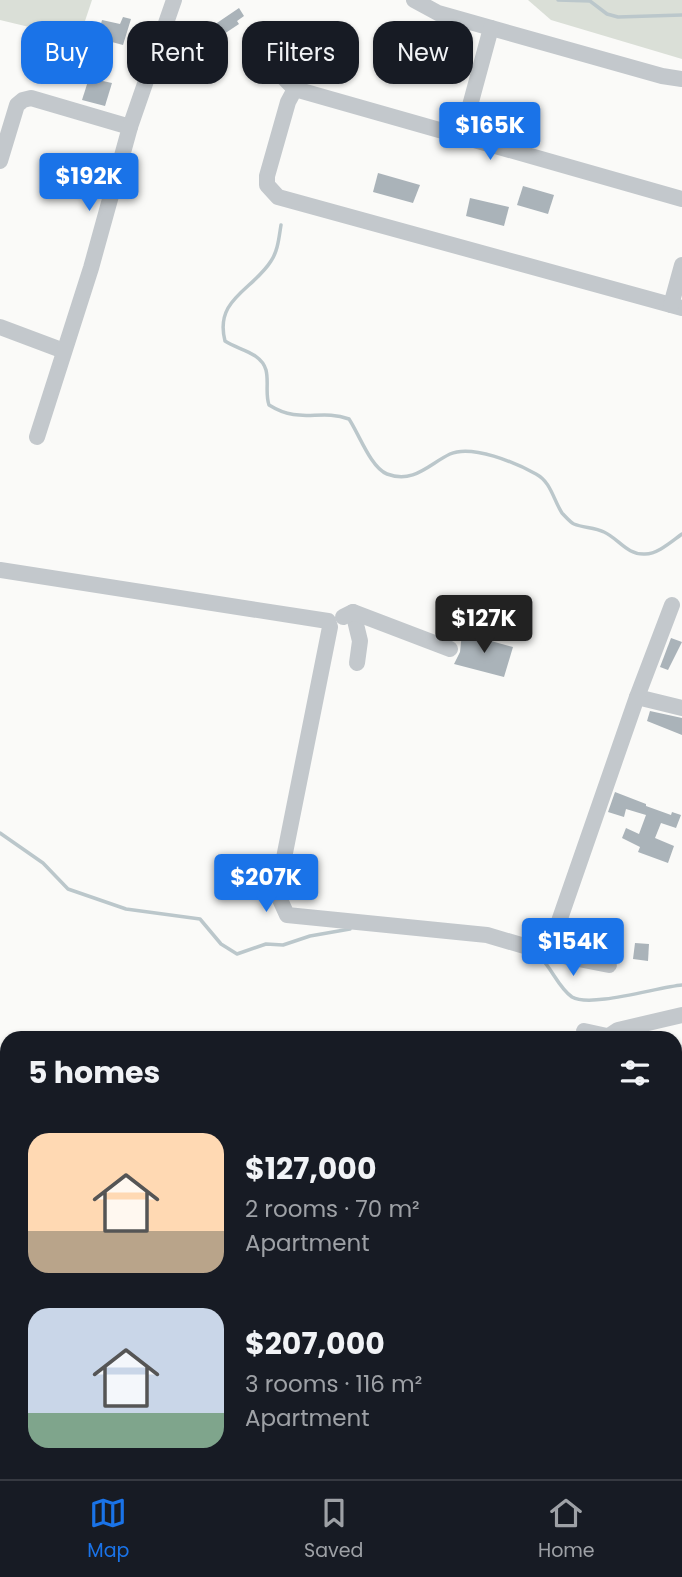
<!DOCTYPE html>
<meta charset="utf-8">
<style>
body{margin:0;font-family:Poppins,sans-serif;background:#242831;color:#f1f3f6;height:100vh;display:flex;flex-direction:column;font-size:26px;white-space:nowrap}
*{box-sizing:border-box;margin:0}
p{font-size:23px;color:#9ea1a6}
.icon{flex:none;width:38px;height:38px;fill:none;stroke:currentColor;stroke-width:2;stroke-linecap:round;stroke-linejoin:round}
.map{position:relative;flex:1;overflow:hidden}
.panel{position:absolute;left:0px;top:1031px;width:682px;height:450px;display:flex;flex-direction:column;background:#171b24;border-radius:21px 21px 0 0;box-shadow:0 2px 5px #0004}
.panel>*{flex:none}
.top-card{position:absolute;left:21px;top:21px;width:640px;height:63px;display:flex;gap:14px}
.price{position:absolute;translate:-50% -60px;padding:0 16px;border-radius:7px;background:#1a73e8;color:#fff;font-size:23px;line-height:46px;filter:drop-shadow(0 2px 4px #0008)}
.price::after{content:'';position:absolute;left:50%;top:42px;width:21px;height:16px;margin-left:-10px;background:inherit;clip-path:polygon(0 0,100% 0,50% 100%)}
.price.current{background:#222;color:#fff}
ul{padding:0;list-style:none}
li{display:flex;align-items:center;gap:21px;height:175px;padding:0 28px}
li span{display:grid;place-items:center;flex:none;width:196px;height:140px;border-radius:21px;color:#555}
li>.icon{margin-inline-start:auto}
span .icon{width:84px;height:84px;fill:#fffc;stroke-width:1}
li b{font-size:30px}
h2{display:flex;justify-content:space-between;align-items:center;height:84px;padding:0 28px;font-size:30px}
.pill{padding:0 24px;border-radius:21px;background:#171b24;box-shadow:0 2px 5px #0004;font-size:24px;line-height:63px}
.pill.current{background:#1a73e8;color:#fff}
.dock{display:flex;justify-content:space-around;align-items:center;height:98px;border-top:2px solid #363941;background:#171b24;font-size:19px;color:#9ea1a6}
.dock a{display:grid;justify-items:center;gap:4px}
.dock .current{color:#1a73e8}
.map>svg:first-child{display:block}
</style>
<div class="map">
<svg width="682" height="1479" viewBox="0 0 682 1479">
<rect width="100%" height="100%" fill="#fafaf8"/>
<g fill="#dadfd7">
<polygon points="0,0 92,0 79,39 0,20"/>
<polygon points="528,0 682,0 682,59 551,20"/>
</g>
<g fill="none" stroke-linecap="round" stroke-linejoin="round">
<g stroke="#bbc7cb" stroke-width="3.5">
<polyline points="558,0 590,1 607,14 618,17 682,15"/>
<path d="M281,225C279,237 278,251 271,261C253,290 214,299 225,341C238,350 261,352 266,370C269,382 265,393 269,405C301,425 319,408 349,419C359,434 371,468 387,474C414,484 429,464 450,454C472,444 516,463 536,474C551,482 553,499 562,513C565,516 570,522 574,524C583,528 595,527 604,532C619,539 627,555 645,554C658,554 672,541 682,534"/>
<polyline points="0,833 43,863 68,889 126,909 200,919 221,944 237,954 266,944 283,945 310,936 350,929"/>
<path d="M541,958C552,969 559,988 572,997C591,1008 658,987 682,985"/>
</g>
</g>
<g fill="#aab3b9">
<polygon points="239,8 244,16 237,21 239,24 218,38 211,27"/>
<polygon points="123,17 131,19 123,45 97,38 102,20 120,24"/>
<polygon points="89,78 112,83 105,106 82,100"/>
<polygon points="378,173 420,185 413,203 373,192"/>
<polygon points="523,186 554,195 548,214 517,205"/>
<polygon points="470,198 509,207 504,226 466,216"/>
<polygon points="462,633 513,647 504,677 454,664 460,652"/>
<polygon points="671,638 682,642 668,670 660,667"/>
<polygon points="650,711 682,718 682,735 647,721"/>
<polygon points="615,792 646,804 646,806 671,815 672,812 681,815 676,828 661,823 655,838 674,846 668,863 638,852 640,847 622,838 626,828 639,834 646,815 626,809 624,817 608,812"/>
<polygon points="635,943 649,944 648,961 633,959"/>
</g>
<g fill="none" stroke-linecap="round" stroke-linejoin="round">
<g stroke="#c3c8cc" stroke-width="16">
<polyline points="414,0 438,13 662,76 682,79"/>
<polyline points="281,75 295,89"/>
<polyline points="462,135 491,28"/>
<polyline points="0,161 17,105 23,100 31,98 130,127"/>
<polyline points="682,199 295,89 288,102 267,176 267,185 278,197 682,308"/>
<polyline points="671,305 682,265"/>
<polyline points="0,327 64,351"/>
<polyline points="37,437 91,268 130,127 174,0"/>
<polyline points="0,570 328,621 330,627 277,893 287,915 487,935 548,953 637,697 682,708"/>
<polyline points="353,612 360,641 357,663"/>
<polyline points="343,617 353,612 450,649"/>
<polyline points="637,697 672,605"/>
<polyline points="548,953 609,965"/>
<polyline points="584,1031 607,1036"/>
<polyline points="606,1038 618,1030 682,1015"/>
<polyline points="676,1052 682,1053"/>
<polyline points="676,1075 682,1077"/>
<polyline points="676,1139 680,1141 676,1158"/>
<polyline points="676,1198 682,1199"/>
<polyline points="676,1318 682,1319"/>
<polyline points="676,1404 682,1406"/>
<polyline points="0,1430 7,1431"/>
<polyline points="117,1474 118,1479"/>
<polyline points="255,1479 256,1474"/>
</g>
</g>
</svg>
<b class="price" style="left:490px;top:162px">$165K</b>
<b class="price" style="left:89px;top:213px">$192K</b>
<b class="price current" style="left:484px;top:655px">$127K</b>
<b class="price" style="left:266px;top:914px">$207K</b>
<b class="price" style="left:573px;top:978px">$154K</b>
<div class="top-card">
<a class="pill current">Buy</a>
<a class="pill">Rent</a>
<a class="pill">Filters</a>
<a class="pill">New</a>
</div>
<section class="panel">
<h2>5 homes<svg class="icon" aria-label="filters" viewBox="0 0 24 24"><path d="M4 7h16M4 17h16"/><circle cx="9" cy="7" r="2"/><circle cx="15" cy="17" r="2"/></svg></h2>
<ul>
<li><span style="background:linear-gradient(#ffd9b3 70%,#b9a48a 0)"><svg class="icon" aria-label="home" viewBox="0 0 24 24"><path d="M3 11l9-7 9 7M6 9v11h12V9"/></svg></span><div><b>$127,000</b><p>2 rooms · 70 m²</p><p>Apartment</p></div></li>
<li><span style="background:linear-gradient(#c9d6e8 75%,#7fa58c 0)"><svg class="icon" aria-label="home" viewBox="0 0 24 24"><path d="M3 11l9-7 9 7M6 9v11h12V9"/></svg></span><div><b>$207,000</b><p>3 rooms · 116 m²</p><p>Apartment</p></div></li>
</ul>
</section>
</div>
<nav class="dock">
<a class="current"><svg class="icon" aria-label="map" viewBox="0 0 24 24"><path d="M3 6l6-2 6 2 6-2v14l-6 2-6-2-6 2zM9 4v14M15 6v14"/></svg>Map</a>
<a><svg class="icon" aria-label="saved" viewBox="0 0 24 24"><path d="M7 4h10v16l-5-4-5 4z"/></svg>Saved</a>
<a><svg class="icon" aria-label="home" viewBox="0 0 24 24"><path d="M3 11l9-7 9 7M6 9v11h12V9"/></svg>Home</a>
</nav>
